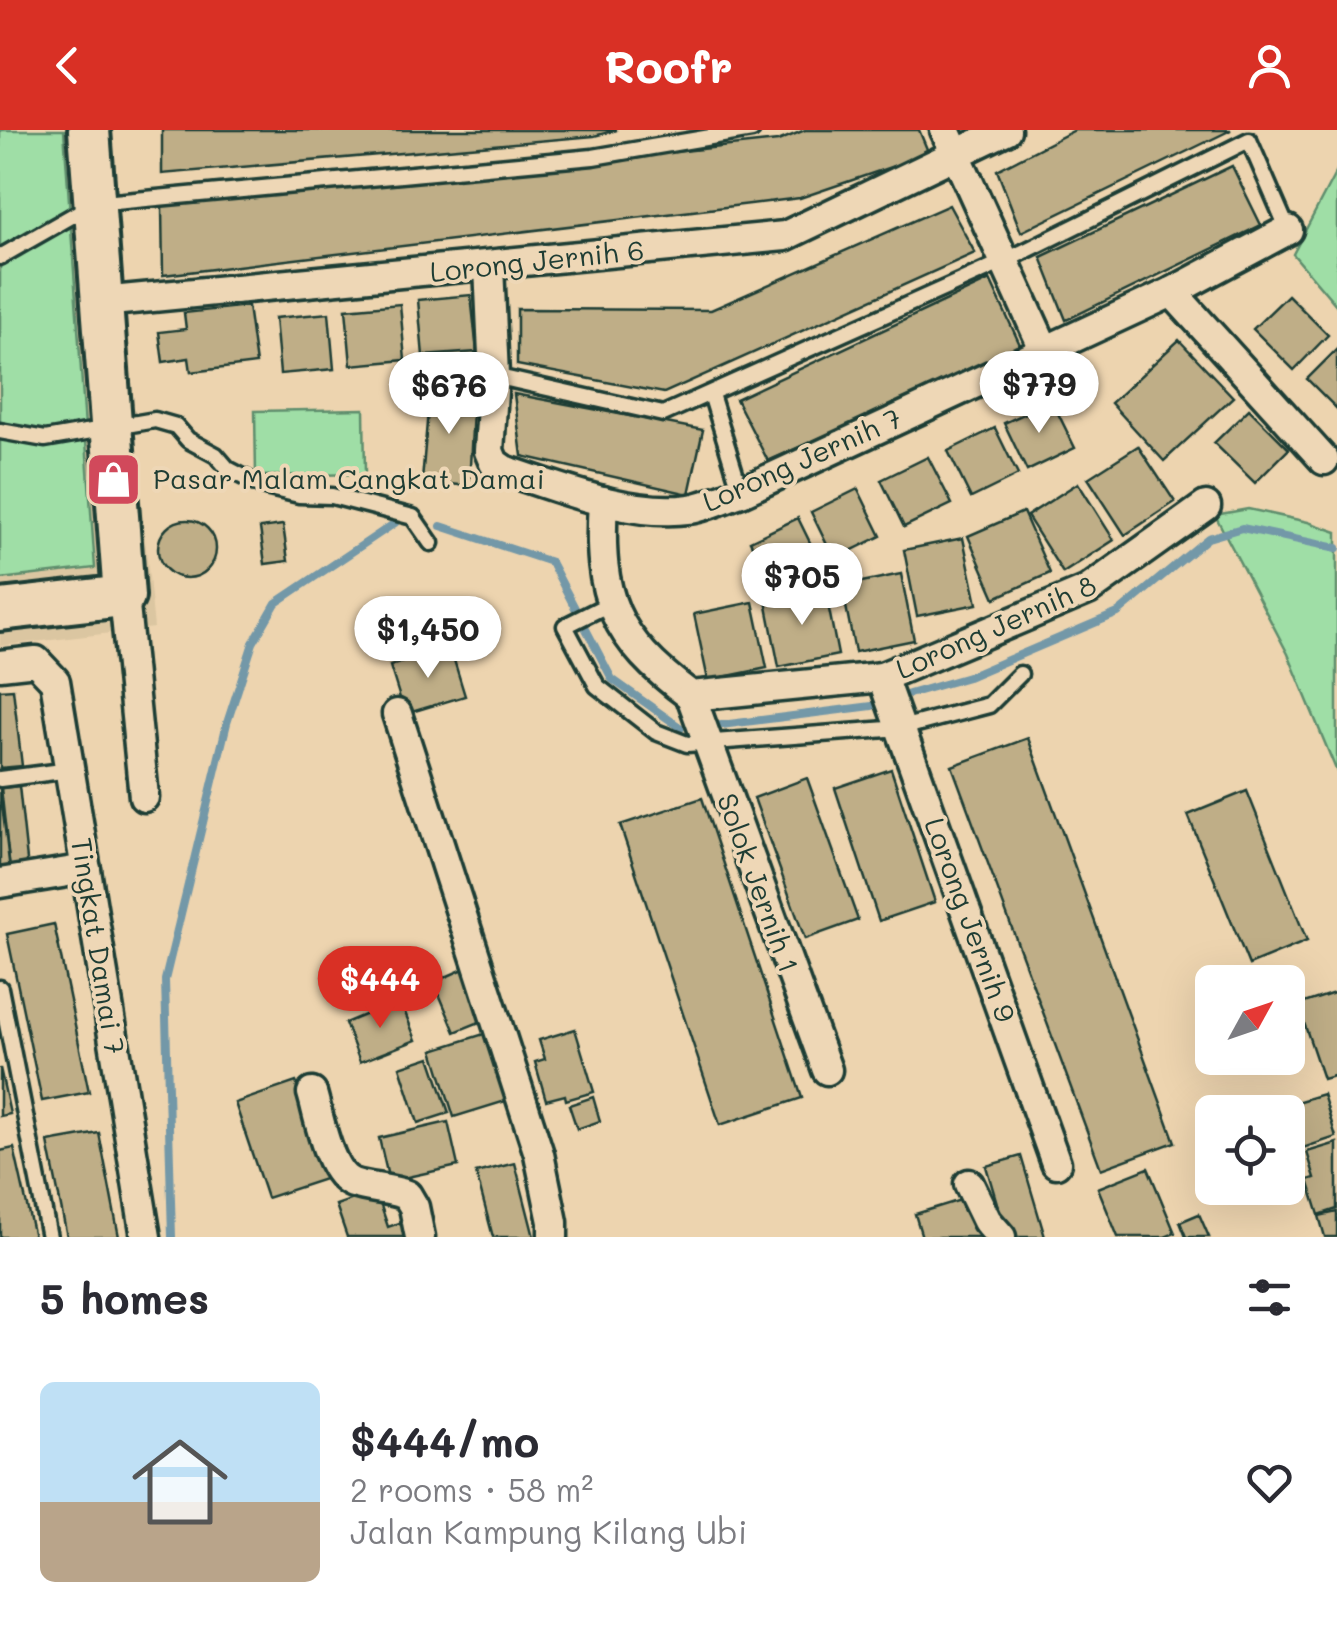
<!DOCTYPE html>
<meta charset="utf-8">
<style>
body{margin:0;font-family:Mali,sans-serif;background:#f7f7f7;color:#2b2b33;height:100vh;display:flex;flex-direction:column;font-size:38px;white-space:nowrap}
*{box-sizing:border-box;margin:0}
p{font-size:32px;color:#7c7c81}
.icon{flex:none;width:55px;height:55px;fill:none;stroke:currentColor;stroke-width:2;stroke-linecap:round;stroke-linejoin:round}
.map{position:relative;height:1107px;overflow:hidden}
.drawer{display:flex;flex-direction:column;background:#fff;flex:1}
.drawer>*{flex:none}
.needle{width:65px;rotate:50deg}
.tools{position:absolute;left:1195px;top:835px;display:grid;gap:20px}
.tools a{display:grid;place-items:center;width:110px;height:110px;border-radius:15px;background:#fff;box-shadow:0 10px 40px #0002;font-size:50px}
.price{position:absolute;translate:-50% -85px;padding:0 22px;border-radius:35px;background:#fff;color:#222;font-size:32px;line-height:65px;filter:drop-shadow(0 2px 5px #0008)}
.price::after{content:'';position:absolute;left:50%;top:60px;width:30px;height:22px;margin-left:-15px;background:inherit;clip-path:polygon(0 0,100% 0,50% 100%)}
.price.active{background:#d93025;color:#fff}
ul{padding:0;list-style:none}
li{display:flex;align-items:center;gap:30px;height:250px;padding:0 40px}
li span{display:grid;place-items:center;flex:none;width:280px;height:200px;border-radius:15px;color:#555}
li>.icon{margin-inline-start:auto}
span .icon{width:120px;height:120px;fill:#fffc;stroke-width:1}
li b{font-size:42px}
h2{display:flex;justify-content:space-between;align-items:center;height:120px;padding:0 40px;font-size:42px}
header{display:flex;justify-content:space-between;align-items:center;height:130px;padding:0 40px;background:#d93025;color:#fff;font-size:45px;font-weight:800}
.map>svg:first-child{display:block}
</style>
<header><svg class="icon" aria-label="back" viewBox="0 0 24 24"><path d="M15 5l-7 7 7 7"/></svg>Roofr<svg class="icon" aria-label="person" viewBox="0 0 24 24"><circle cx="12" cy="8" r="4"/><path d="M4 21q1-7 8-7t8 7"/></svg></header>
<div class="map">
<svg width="1337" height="1107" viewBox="0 0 1337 1107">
<rect width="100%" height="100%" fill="#edd4af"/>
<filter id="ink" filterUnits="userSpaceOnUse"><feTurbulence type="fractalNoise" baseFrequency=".01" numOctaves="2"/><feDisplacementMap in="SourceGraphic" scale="20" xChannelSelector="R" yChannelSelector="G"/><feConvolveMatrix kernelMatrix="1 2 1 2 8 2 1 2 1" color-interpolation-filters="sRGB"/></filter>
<g filter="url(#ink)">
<polygon fill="#dbc6a1" points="130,257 154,498 0,516 0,449 95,438 83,259"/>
<g fill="#9fdea6" stroke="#5f8e6d" stroke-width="2.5">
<polygon points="0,0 64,0 95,438 0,449"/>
<polygon points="1337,40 1337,176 1293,124"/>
<polygon points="364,279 365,344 256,346 255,281"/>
<polygon points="1248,379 1308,392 1337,402 1337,642 1288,524 1215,385"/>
</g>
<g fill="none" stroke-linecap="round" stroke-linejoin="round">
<g stroke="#7398a8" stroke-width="8">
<polyline points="441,396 551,432 612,549 681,598"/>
<polyline points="909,564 968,547 1118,483 1208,408 1242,398 1337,418"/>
<polyline points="721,595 872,576"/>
<polyline points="172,1107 165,850 227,593 253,513 276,473 395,393"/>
</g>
</g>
<g fill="#bfae87" stroke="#1f3d34" stroke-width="2.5">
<polygon points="162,0 617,0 594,6 162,44"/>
<polygon points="805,0 919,0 929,24 800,68 163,145 162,76 778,11"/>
<polygon points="1075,0 1231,0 1021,102 997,40"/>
<polygon points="1232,36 1261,95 1066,190 1041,127"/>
<polygon points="949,75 975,123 664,263 517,235 517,179 711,180"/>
<polygon points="990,150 1022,219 768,331 736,269"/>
<polygon points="471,165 477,222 423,226 418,170"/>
<polygon points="1288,165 1328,205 1294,240 1253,199"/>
<polygon points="400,174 405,230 351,235 346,179"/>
<polygon points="248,176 256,234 191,242 189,228 163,232 159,202 186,199 184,183"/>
<polygon points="329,183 334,239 280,244 275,188"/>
<polygon points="1179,210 1233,267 1164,331 1111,273"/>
<polygon points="1337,219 1337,279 1307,249"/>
<polygon points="430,257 474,260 469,356 422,351"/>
<polygon points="514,264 703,300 689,364 522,326"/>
<polygon points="1052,271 1075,318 1027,341 1004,293"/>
<polygon points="1249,279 1289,319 1255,353 1214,313"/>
<polygon points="995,298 1018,345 971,368 948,321"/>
<polygon points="1138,316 1175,372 1125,405 1088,348"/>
<polygon points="928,327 952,374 904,397 881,350"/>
<polygon points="1078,353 1114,410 1063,443 1027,386"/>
<polygon points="858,359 881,406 834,429 811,382"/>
<polygon points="1023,382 1050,443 995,468 968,406"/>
<polygon points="798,388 821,435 773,458 750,411"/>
<circle cx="187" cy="419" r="29"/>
<polygon points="283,395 288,431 265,434 260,398"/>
<polygon points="963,408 977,474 917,486 904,420"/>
<polygon points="901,444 914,510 855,522 842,456"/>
<polygon points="825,459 838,525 779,537 766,471"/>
<polygon points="753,472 767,538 708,550 694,484"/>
<polygon points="450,517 465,566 405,584 390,536"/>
<polygon points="13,559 22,636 0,638 0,560"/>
<polygon points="1028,608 1175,1012 1101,1039 952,636"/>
<polygon points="891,639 935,772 879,791 835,658"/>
<polygon points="807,648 858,790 805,809 754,668"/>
<polygon points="19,656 28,739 10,740 1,658"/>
<polygon points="0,658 10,740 0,741"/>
<polygon points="1247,661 1307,811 1249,835 1188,685"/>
<polygon points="702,668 802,968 720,995 620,695"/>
<polygon points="54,794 89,962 42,971 7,804"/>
<polygon points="466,838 487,889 455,902 434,852"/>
<polygon points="1337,862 1337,945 1323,949 1298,875"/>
<polygon points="400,870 416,910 360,932 345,893"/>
<polygon points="575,899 594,962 566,970 565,965 546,970 535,932 545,929 539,910"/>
<polygon points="487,903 509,970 454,987 433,920"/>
<polygon points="430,927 449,983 418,993 400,937"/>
<polygon points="0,938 10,984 0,986"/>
<polygon points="296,952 328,1048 267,1068 235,973"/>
<polygon points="1323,964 1336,1007 1297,1020 1288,982 1283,976"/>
<polygon points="593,967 600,991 577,999 569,975"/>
<polygon points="448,992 458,1036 389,1051 379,1008"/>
<polygon points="99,1003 119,1107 67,1107 48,1012"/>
<polygon points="1337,1013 1337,1079 1319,1085 1308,1050 1315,1048 1307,1022"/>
<polygon points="14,1018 34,1107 0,1107 0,1021"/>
<polygon points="1021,1026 1045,1107 1007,1107 986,1036"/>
<polygon points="515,1033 534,1107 493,1107 476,1043"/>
<polygon points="1148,1038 1175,1103 1165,1107 1118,1107 1098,1058"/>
<polygon points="368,1064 381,1076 388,1097 405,1091 410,1107 347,1107 336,1075"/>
<polygon points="967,1068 979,1107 922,1107 915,1084"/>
<polygon points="1337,1082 1337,1107 1325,1107 1319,1086"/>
<polygon points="1199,1084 1209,1107 1186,1107 1180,1092"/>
</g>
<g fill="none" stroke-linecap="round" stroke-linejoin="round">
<defs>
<g id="lane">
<polyline points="0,127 93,74 593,27 752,0"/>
<polyline points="494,246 663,284 1003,132 1249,10 1288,100"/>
<polyline points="711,264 741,362"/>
<polyline points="0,301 45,309 155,290 176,296 188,310 216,325 228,339 261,356 299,365 332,366 413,387 431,413"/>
<polyline points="609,474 565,496 597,556 656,602 687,614 901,598 989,575 1020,544"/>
<polyline points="0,649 70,640"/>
<polyline points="0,858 49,1107"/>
</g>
<g id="street">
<polyline points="945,0 1045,221"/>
<path d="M489,136L494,246L489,321L494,333L504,340C560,358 630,387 689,379C706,377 725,367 741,362L1172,162L1288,100"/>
<polyline points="1172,162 1324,330"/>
<polyline points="101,172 785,106 1006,0"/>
<path d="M603,371C597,467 613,508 691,566L882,547L1088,460L1206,376"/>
<polyline points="124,466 144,667"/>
<polyline points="0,535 36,531 55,551 146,1107"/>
<polyline points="882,547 1056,1033"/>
<polyline points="691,566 827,940"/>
<polyline points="397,584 539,1024 553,1092 553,1107"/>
<polyline points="0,753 86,739"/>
<path d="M312,963C319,986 328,1044 353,1053C371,1059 389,1058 407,1065L414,1077L420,1107"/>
<polyline points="969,1054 987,1091 1001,1107"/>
</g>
<polyline id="secondary" points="0,480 124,466 89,0"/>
</defs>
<use href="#lane" stroke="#1f3d34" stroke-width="21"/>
<use href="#street" stroke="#1f3d34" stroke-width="35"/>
<use href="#secondary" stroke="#1f3d34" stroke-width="48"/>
<use href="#lane" stroke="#eed7b6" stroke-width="14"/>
<use href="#street" stroke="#eed7b6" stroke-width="28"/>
<use href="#secondary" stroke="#eed7b6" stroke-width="40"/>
</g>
</g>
<defs>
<symbol id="shop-square" viewBox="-11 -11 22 22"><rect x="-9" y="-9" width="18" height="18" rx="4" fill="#d1495b" stroke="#eed7b6"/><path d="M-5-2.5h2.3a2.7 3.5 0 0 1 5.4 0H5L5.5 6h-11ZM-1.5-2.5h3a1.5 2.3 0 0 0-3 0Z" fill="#fff"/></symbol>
</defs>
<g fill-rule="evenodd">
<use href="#shop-square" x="82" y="318" width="63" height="63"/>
</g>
<g text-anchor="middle" stroke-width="8" stroke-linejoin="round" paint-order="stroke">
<g font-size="28" fill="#1f3d34" stroke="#eed7b6">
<text transform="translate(537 131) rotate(-6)" y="10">Lorong Jernih 6</text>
<text transform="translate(802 330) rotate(-24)" y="10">Lorong Jernih 7</text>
<text transform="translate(996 497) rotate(-24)" y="10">Lorong Jernih 8</text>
<text transform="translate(758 753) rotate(70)" y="10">Solok Jernih 1</text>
<text transform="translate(970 790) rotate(70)" y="10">Lorong Jernih 9</text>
<text transform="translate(98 816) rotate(81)" y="10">Tingkat Damai 7</text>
</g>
<g font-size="28" fill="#1f3d34" stroke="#eed7b6" text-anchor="start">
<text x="153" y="359">Pasar Malam Cangkat Damai</text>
</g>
</g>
</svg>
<div class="tools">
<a><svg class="needle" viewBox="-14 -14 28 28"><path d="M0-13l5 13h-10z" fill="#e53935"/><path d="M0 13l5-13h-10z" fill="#7c7c81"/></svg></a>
<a><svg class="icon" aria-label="locate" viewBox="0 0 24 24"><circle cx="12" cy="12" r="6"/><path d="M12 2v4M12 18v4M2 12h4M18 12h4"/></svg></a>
</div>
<b class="price" style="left:1039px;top:306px">$779</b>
<b class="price" style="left:449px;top:307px">$676</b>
<b class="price" style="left:802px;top:498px">$705</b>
<b class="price" style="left:428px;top:551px">$1,450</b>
<b class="price active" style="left:380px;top:901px">$444</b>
</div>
<section class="drawer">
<h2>5 homes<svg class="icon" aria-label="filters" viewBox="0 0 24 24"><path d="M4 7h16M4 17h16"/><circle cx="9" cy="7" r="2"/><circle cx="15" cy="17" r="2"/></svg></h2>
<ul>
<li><span style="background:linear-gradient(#bfe0f5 60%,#b9a48a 0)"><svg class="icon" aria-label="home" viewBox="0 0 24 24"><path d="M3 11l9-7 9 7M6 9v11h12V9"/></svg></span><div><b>$444/mo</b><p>2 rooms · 58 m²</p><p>Jalan Kampung Kilang Ubi</p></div><svg class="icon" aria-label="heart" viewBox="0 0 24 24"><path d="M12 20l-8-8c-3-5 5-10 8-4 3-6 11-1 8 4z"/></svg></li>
</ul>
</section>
